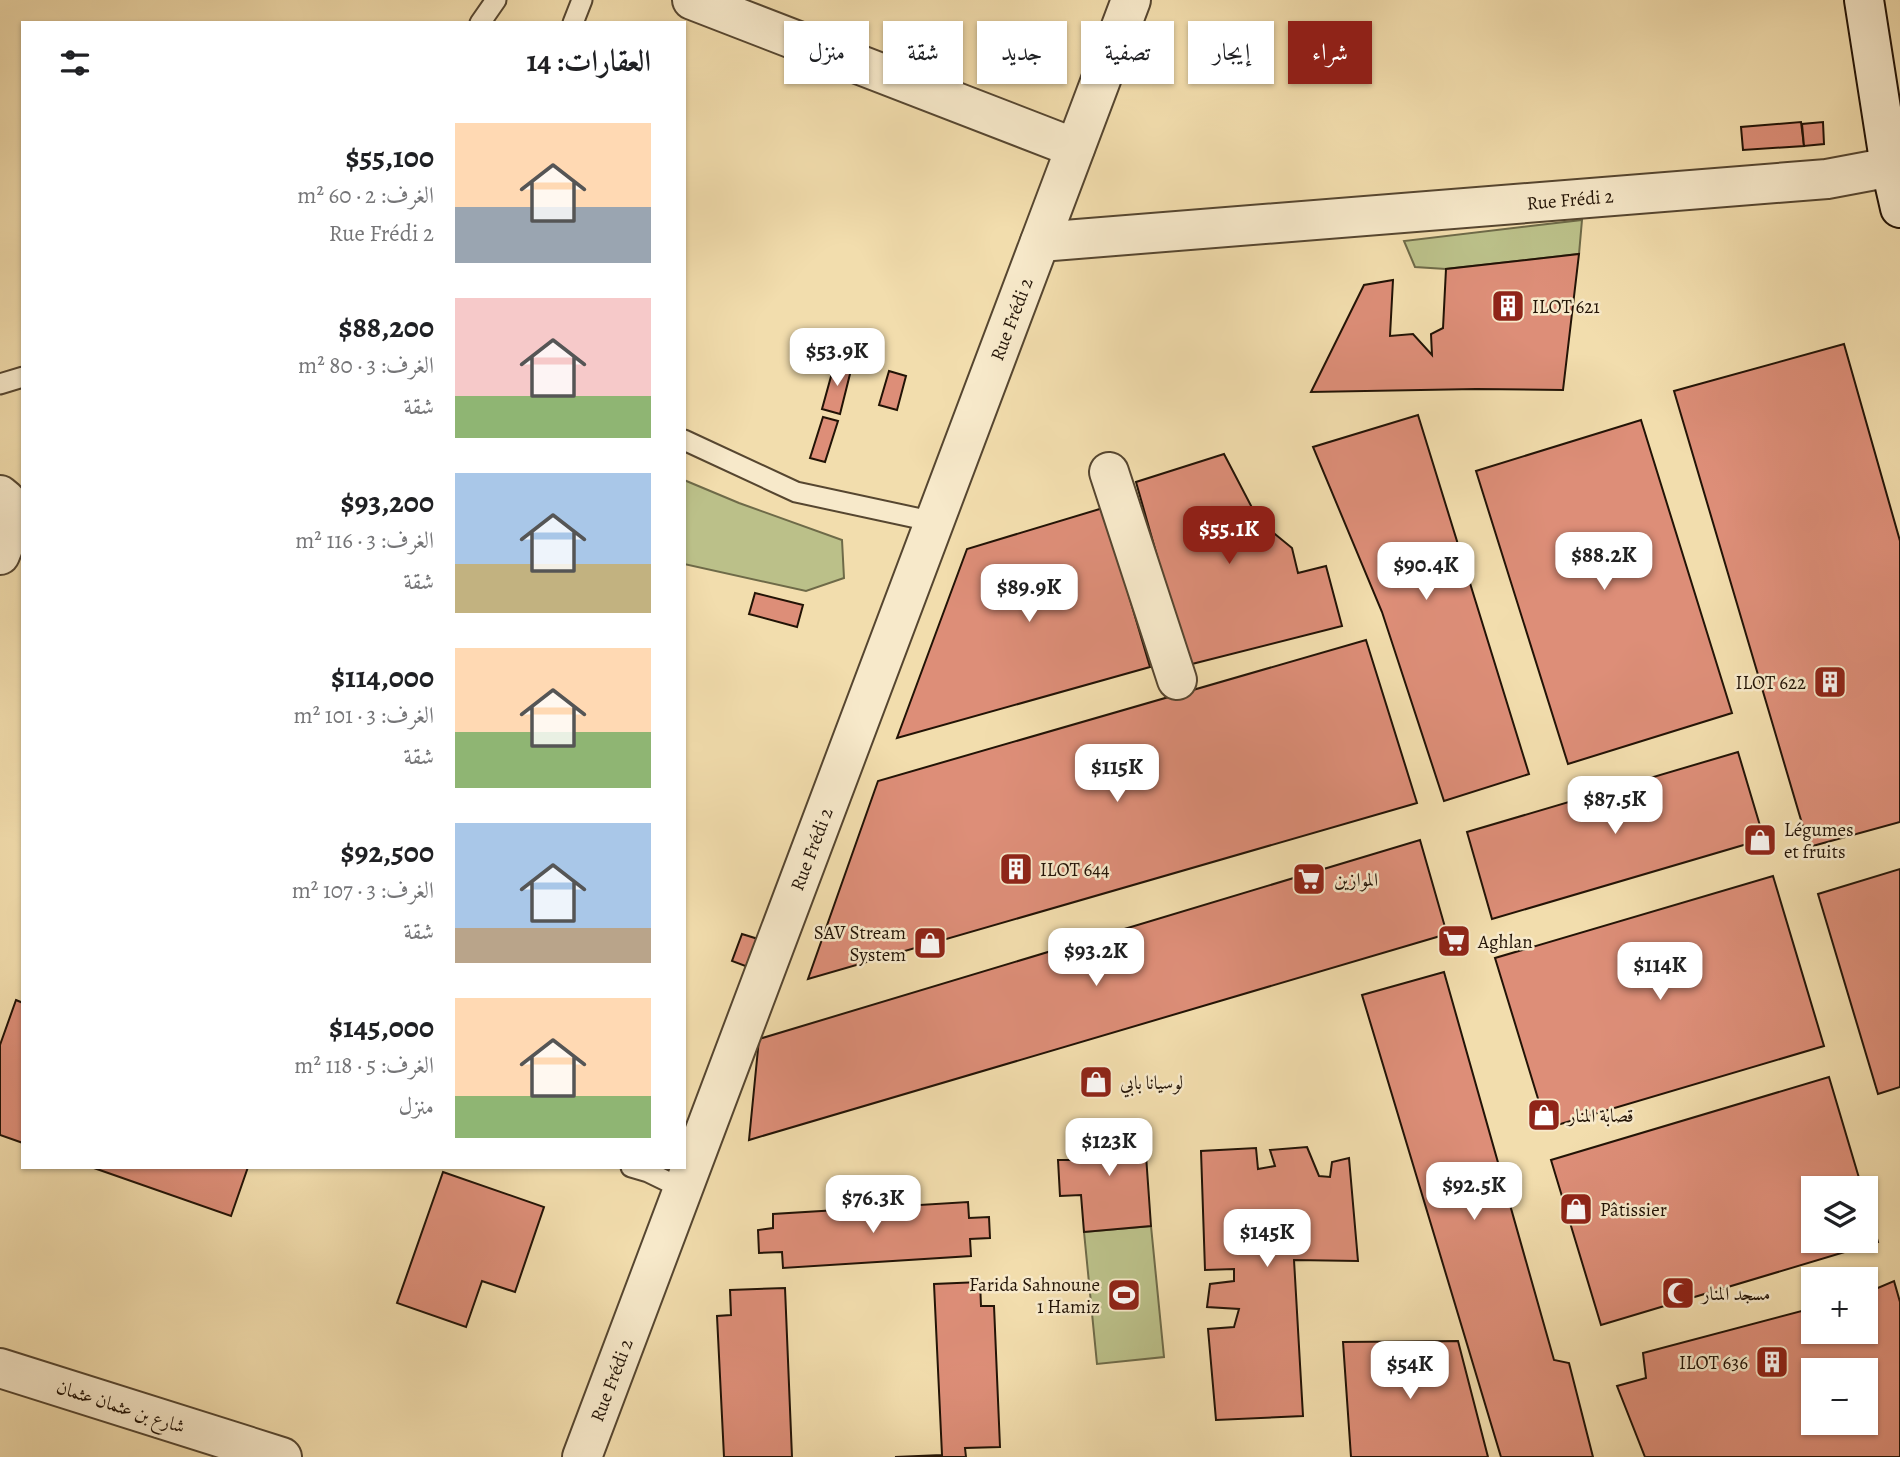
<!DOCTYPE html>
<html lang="ar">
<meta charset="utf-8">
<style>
body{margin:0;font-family:Alegreya,Amiri,serif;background:#f2f2f2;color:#202124;direction:rtl;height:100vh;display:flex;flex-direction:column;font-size:26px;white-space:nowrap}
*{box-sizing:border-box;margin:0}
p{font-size:23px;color:#757577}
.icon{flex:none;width:38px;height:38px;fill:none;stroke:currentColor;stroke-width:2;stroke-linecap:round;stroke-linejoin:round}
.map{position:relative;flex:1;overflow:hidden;direction:ltr}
.drawer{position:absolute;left:21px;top:21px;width:665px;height:1148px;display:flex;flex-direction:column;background:#fff;border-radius:0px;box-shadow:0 2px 5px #0004;direction:rtl}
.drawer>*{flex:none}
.banner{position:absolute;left:707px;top:21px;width:665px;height:63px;direction:rtl;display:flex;gap:14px}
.buttons{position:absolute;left:1801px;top:1176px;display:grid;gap:14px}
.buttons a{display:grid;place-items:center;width:77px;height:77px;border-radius:0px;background:#fff;box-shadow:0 2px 5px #0004;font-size:35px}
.price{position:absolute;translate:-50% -60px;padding:0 16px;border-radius:14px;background:#fff;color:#222;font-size:23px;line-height:46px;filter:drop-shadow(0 2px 4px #0008)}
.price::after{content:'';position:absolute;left:50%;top:42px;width:21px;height:16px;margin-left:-10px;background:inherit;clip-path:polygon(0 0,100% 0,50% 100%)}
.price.on{background:#8f2418;color:#fff}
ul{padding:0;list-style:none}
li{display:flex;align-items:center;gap:21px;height:175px;padding:0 35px}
li span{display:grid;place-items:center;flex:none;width:196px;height:140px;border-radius:0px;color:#555}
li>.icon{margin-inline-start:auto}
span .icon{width:84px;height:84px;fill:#fffc;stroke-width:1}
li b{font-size:30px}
h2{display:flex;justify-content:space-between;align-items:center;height:84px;padding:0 35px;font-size:30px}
.pill{padding:0 24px;border-radius:0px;background:#fff;box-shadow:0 2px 5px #0004;font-size:24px;line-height:63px}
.pill.on{background:#8f2418;color:#fff}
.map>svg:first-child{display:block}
</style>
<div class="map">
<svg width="1900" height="1457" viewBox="0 0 1900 1457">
<rect width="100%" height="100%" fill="#f2ddad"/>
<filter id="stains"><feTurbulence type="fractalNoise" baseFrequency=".00286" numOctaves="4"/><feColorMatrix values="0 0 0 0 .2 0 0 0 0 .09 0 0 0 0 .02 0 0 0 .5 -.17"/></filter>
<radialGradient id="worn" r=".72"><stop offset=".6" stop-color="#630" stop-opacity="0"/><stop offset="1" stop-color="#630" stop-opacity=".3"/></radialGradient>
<g fill="#bbc089" stroke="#6e6a48" stroke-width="2">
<polygon points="1582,220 1579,254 1446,269 1415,267 1404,241"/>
<polygon points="684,480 739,503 842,540 844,578 806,591 684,564"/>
<polygon points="1151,1226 1164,1357 1097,1364 1084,1232"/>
</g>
<g fill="#dd8e78" stroke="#221306" stroke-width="2" fill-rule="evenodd">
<polygon points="1801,122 1804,146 1743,150 1741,127"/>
<polygon points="1823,122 1824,144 1804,146 1802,124"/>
<polygon points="1579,254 1563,390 1476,389 1311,392 1364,285 1393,280 1390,336 1413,334 1432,355 1431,334 1443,328 1446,269"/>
<polygon points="1844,344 1900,541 1900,822 1809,847 1674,391"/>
<polygon points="835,362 852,366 840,414 822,409"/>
<polygon points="889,371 906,376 897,410 879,405"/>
<polygon points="1418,415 1529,774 1444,801 1382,612 1313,447"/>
<polygon points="823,417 838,421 825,462 810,458"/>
<polygon points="1641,420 1732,713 1568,764 1476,471"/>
<polygon points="1224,454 1259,521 1292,548 1298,573 1326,566 1342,626 1188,665 1136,482"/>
<polygon points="1103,508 1150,667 897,738 967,549"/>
<polygon points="755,593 803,605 797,627 749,614"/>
<polygon points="1366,640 1417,803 808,979 878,781"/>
<polygon points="1738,752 1764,839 1492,919 1467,832"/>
<polygon points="1420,840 1447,934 749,1140 759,1039"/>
<polygon points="1900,869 1900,1087 1878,1094 1818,894"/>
<polygon points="1773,876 1824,1046 1547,1128 1495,958"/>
<polygon points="742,934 758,939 748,967 732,961"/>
<polygon points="1444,972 1554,1360 1569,1363 1593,1457 1501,1457 1362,995"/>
<polygon points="16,1000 23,1003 23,1143 0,1135 0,1045"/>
<polygon points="1829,1077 1862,1188 1813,1188 1813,1241 1866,1241 1866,1200 1878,1242 1601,1325 1551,1160"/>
<polygon points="1144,1127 1151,1226 1084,1232 1081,1195 1060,1196 1058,1160 1072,1160 1071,1131"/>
<polygon points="1307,1147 1319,1176 1330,1177 1332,1162 1349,1158 1358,1261 1294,1260 1303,1416 1216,1420 1208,1329 1234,1327 1239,1309 1207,1307 1210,1284 1234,1281 1234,1269 1205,1270 1201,1151 1256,1148 1258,1169 1275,1166 1270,1150"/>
<polygon points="91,1167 248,1167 231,1216"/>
<polygon points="443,1172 544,1207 515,1292 482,1281 466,1327 397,1303"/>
<polygon points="968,1202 969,1218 989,1217 990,1238 970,1239 971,1256 783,1268 782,1252 759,1253 758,1230 773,1228 773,1214"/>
<path d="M1894,1281L1900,1302V1457H1645L1617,1386L1646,1378L1643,1353L1813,1308V1332H1866V1293ZM1813,1370H1866V1423H1813Z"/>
<polygon points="980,1282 981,1306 994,1306 1000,1447 965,1448 966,1457 895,1457 942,1455 934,1284"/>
<polygon points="785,1288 792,1457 724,1457 717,1316 731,1315 730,1290"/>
<polygon points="1458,1341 1488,1457 1351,1457 1343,1342"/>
</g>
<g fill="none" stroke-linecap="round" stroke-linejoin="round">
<defs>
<g id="service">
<polyline points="480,23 496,0"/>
<polyline points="573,23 582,0"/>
<polyline points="0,384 23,377"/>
<polyline points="684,440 796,492 935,522"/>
<polyline points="631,1167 648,1172 683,1189"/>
</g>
<g id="minor">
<polyline points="692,0 1075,148"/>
<polyline points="1040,242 1827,179 1891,167"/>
<polyline points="1109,472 1177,680"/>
<polyline points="0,495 6,500 14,520 0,555"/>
<polyline points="0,1368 282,1457"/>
</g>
<polyline id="tertiary" points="582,1457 1131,0"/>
<polyline id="secondary" points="1864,0 1889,160 1900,208"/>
</defs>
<use href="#service" stroke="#564630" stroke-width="23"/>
<use href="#minor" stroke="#564630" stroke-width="42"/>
<use href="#tertiary" stroke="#564630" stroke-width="42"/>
<use href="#secondary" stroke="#221306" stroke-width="42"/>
<use href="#service" stroke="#f7e9ca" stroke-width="19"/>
<use href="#minor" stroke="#f7e9ca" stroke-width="38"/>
<use href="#tertiary" stroke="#f7e9ca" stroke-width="38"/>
<use href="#secondary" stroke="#f7e9ca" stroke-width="38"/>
</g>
<defs>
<symbol id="building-square" viewBox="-11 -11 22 22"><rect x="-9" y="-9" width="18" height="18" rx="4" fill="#8f2418" stroke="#f7e9ca"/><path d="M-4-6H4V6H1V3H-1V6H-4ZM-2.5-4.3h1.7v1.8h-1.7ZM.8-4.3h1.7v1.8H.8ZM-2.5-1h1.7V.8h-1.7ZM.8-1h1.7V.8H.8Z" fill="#fff"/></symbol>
<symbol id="shop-square" viewBox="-11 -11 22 22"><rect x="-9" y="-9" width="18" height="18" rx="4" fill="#8f2418" stroke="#f7e9ca"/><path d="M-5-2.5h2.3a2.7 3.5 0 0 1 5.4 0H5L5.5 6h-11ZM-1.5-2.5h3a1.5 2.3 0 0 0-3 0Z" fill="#fff"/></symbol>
<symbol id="supermarket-square" viewBox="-11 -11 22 22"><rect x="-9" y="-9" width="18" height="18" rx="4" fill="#8f2418" stroke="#f7e9ca"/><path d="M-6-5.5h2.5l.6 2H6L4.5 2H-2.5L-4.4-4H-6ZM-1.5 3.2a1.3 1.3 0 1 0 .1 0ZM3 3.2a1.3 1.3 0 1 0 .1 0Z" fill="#fff"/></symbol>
<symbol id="mosque-square" viewBox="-11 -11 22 22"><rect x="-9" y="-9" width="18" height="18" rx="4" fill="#8f2418" stroke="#f7e9ca"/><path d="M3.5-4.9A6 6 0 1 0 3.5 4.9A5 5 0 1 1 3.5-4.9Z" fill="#fff"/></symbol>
<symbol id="stadium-square" viewBox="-11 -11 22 22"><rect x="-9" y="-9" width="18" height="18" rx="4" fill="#8f2418" stroke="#f7e9ca"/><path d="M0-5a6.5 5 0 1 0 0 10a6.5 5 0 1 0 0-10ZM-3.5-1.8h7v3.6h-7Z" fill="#fff"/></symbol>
</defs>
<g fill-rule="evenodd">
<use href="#building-square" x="1489" y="287" width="38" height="38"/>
<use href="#building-square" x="1811" y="663" width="38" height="38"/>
<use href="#shop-square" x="1741" y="821" width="38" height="38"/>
<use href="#building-square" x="997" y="850" width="38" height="38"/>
<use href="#supermarket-square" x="1290" y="860" width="38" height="38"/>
<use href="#supermarket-square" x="1435" y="922" width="38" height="38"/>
<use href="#shop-square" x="911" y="924" width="38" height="38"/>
<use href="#shop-square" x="1077" y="1063" width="38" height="38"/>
<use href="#shop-square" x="1525" y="1096" width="38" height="38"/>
<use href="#shop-square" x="1557" y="1190" width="38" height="38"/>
<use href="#mosque-square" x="1659" y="1274" width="38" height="38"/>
<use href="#stadium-square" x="1105" y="1276" width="38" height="38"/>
<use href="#building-square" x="1753" y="1343" width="38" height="38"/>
</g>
<g text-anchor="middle" stroke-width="5" stroke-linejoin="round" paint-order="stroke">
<g font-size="19" fill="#221306" stroke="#f7e9ca">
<text transform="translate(1570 199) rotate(-5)" y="7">Rue Frédi 2</text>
<text transform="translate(1011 319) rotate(-69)" y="7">Rue Frédi 2</text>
<text transform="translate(811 849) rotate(-69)" y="7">Rue Frédi 2</text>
<text transform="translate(611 1380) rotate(-69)" y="7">Rue Frédi 2</text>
<text transform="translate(121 1406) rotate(18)" y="7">شارع بن عثمان عثمان</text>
</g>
<g font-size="19" fill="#221306" stroke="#f7e9ca" text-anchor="start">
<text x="1532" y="313">ILOT 621</text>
<text x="1806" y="689" text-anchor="end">ILOT 622</text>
<text x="1784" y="836">Légumes<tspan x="1784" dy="22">et fruits</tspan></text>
<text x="1040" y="876">ILOT 644</text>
<text x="1334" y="886">الموازين</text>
<text x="906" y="939" text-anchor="end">SAV Stream<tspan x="906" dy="22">System</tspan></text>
<text x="1478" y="948">Aghlan</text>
<text x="1120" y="1089">لوسيانا بابي</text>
<text x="1568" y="1122">قصابة المنار</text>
<text x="1600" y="1216">Pâtissier</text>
<text x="1100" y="1291" text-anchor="end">Farida Sahnoune<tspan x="1100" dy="22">1 Hamiz</tspan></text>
<text x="1702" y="1300">مسجد المنار</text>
<text x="1748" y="1369" text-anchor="end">ILOT 636</text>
</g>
</g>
<rect width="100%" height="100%" filter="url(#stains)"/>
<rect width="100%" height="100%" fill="url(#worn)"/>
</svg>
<div class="buttons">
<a><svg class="icon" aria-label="layers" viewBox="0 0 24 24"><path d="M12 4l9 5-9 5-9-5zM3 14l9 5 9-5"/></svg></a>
<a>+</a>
<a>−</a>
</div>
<b class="price" style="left:837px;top:388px">$53.9K</b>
<b class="price on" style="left:1229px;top:566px">$55.1K</b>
<b class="price" style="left:1604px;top:592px">$88.2K</b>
<b class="price" style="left:1426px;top:602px">$90.4K</b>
<b class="price" style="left:1029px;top:624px">$89.9K</b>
<b class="price" style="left:1117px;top:804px">$115K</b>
<b class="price" style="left:1615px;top:836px">$87.5K</b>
<b class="price" style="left:1096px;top:988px">$93.2K</b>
<b class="price" style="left:1660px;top:1002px">$114K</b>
<b class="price" style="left:1109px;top:1178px">$123K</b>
<b class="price" style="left:1474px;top:1222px">$92.5K</b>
<b class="price" style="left:873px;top:1235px">$76.3K</b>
<b class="price" style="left:1267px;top:1269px">$145K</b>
<b class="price" style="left:1410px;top:1401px">$54K</b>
<div class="banner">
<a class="pill on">شراء</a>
<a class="pill">إيجار</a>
<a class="pill">تصفية</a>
<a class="pill">جديد</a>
<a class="pill">شقة</a>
<a class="pill">منزل</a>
</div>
<section class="drawer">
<h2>العقارات: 14<svg class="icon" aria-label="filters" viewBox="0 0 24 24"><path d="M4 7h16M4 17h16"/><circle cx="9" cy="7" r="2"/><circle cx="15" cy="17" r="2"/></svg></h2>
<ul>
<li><span style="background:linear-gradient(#ffd9b3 60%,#9aa5b1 0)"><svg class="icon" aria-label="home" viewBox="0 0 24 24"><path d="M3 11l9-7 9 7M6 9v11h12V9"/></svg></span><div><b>$55,100</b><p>الغرف: 2 · 60 m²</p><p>Rue Frédi 2</p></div></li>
<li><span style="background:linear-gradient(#f6c9c9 70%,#8fb573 0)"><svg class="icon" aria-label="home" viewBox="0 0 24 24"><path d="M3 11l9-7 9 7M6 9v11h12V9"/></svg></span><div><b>$88,200</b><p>الغرف: 3 · 80 m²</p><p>شقة</p></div></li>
<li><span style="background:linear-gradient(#a9c7e8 65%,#c2b280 0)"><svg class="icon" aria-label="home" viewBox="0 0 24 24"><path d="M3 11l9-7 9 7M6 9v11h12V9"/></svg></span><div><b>$93,200</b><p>الغرف: 3 · 116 m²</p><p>شقة</p></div></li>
<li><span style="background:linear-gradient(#ffd9b3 60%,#8fb573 0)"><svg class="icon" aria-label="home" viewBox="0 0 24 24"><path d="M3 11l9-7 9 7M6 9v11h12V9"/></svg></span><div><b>$114,000</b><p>الغرف: 3 · 101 m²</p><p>شقة</p></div></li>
<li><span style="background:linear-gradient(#a9c7e8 75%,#b9a48a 0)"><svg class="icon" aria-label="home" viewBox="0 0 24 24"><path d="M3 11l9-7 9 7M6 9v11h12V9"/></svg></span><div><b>$92,500</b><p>الغرف: 3 · 107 m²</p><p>شقة</p></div></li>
<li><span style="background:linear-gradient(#ffd9b3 70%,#8fb573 0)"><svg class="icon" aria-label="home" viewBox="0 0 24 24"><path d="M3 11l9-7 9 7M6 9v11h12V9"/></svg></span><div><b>$145,000</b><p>الغرف: 5 · 118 m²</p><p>منزل</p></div></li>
</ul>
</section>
</div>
